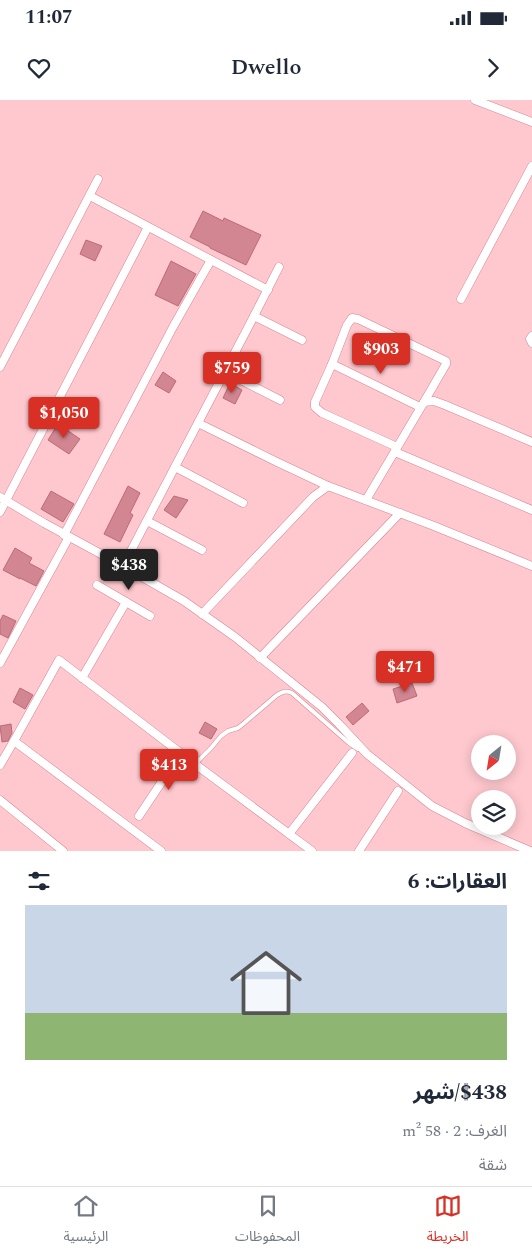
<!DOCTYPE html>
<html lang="ar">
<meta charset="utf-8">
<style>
body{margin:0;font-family:Spectral,"Noto Sans Arabic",serif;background:#f2f2f3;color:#1f2937;direction:rtl;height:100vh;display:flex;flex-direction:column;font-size:19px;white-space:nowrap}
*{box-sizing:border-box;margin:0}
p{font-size:16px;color:#747a83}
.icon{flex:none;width:28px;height:28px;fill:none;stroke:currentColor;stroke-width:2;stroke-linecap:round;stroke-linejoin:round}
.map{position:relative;height:751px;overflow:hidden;direction:ltr}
.drawer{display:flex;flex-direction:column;background:#fff;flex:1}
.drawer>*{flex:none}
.needle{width:32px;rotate:210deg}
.tools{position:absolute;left:471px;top:635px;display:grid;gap:10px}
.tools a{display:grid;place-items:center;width:45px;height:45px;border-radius:50%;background:#fff;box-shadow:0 2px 12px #0003;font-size:25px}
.price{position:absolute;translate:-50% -42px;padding:0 11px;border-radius:5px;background:#d93025;color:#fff;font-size:16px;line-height:32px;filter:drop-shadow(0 1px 2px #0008)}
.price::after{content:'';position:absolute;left:50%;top:30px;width:15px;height:11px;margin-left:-8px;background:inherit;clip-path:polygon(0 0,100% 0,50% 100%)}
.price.selected{background:#222;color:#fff}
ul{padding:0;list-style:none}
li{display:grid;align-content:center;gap:10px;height:265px;padding:0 25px}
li+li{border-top:1px solid #e0e1e3}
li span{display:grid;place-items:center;height:155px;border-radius:0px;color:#555}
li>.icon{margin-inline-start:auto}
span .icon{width:90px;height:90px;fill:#fffc;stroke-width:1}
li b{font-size:21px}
h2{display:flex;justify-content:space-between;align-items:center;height:60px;padding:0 25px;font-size:21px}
.status{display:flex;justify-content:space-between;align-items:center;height:35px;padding:0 25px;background:#fff;direction:ltr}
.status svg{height:14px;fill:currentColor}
header{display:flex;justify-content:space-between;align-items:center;height:65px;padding:0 25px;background:#fff;font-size:22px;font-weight:600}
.tabs{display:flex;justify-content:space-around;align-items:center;height:70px;border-top:1px solid #e0e1e3;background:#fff;font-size:14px;color:#747a83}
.tabs a{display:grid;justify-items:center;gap:2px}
.tabs .selected{color:#d93025}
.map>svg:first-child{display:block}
</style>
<div class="status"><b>11:07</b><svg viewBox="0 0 49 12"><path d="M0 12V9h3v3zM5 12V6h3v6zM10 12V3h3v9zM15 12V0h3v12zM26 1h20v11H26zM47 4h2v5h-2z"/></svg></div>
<header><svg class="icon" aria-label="forward" viewBox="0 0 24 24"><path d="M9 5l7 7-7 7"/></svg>Dwello<svg class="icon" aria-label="heart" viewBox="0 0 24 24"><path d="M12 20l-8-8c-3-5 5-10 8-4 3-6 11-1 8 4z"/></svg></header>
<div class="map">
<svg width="532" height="751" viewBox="0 0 532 751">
<rect width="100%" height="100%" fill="#fec8ce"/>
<g fill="#d28691" stroke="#bc6a77">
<polygon points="203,111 223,121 224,118 261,135 246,165 210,148 210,147 190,137"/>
<polygon points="86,140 102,146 95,161 80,154"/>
<polygon points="171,161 196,174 178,206 155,195"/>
<polygon points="163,272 176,281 169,293 155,285"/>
<polygon points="230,283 242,290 235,304 223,298"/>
<polygon points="58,324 80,339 69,354 48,340"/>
<polygon points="128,386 140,393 130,413 133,415 120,442 104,434"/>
<polygon points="51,391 74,404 63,422 41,409"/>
<polygon points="174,396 188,400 176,418 164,410"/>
<polygon points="15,448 32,458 29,463 44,471 36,486 20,478 20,479 3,470"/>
<polygon points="3,515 16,521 8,538 0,534 0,521"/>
<polygon points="412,583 417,596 397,603 393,589"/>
<polygon points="20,588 33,595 25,609 13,602"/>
<polygon points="362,603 369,611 353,625 346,617"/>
<polygon points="205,622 217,629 211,639 199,633"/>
<polygon points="11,624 12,633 8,641 2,642 0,626"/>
</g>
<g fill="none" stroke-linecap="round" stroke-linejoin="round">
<defs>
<path id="service" d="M195,664L211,648L221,636L228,631L238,628L243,624L277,595C282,592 286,590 292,593L349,643L358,649"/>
<g id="minor">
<polyline points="475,0 532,22"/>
<polyline points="90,96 268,190"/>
<polyline points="461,199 532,66"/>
<polyline points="254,216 302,240"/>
<polyline points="532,236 530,239 532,243"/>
<polyline points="332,264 420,307"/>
<polyline points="0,267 98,79"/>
<polyline points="225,272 280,300"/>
<polyline points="198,323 277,362 328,386"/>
<polyline points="397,347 322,313 315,307 315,302 332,264 347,225 352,218 358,219 446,261 446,264 424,302"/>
<polyline points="395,352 532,410"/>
<polyline points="175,367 243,403"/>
<polyline points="0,397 44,423 123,466 184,501 235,537 322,607 339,624 367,654 432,706 465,723 530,751"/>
<polyline points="366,400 424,302 434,301 445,305 532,342"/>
<polyline points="0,412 148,127"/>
<polyline points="147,421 202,450"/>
<polyline points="64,435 173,227 211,160"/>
<polyline points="123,466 254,216 279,167"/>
<polyline points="97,485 150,516"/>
<polyline points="202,514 313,397 328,386 434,426 532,466"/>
<polyline points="260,558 400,413"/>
<polyline points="0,563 69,437"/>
<polyline points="82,578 126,502"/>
<polyline points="14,641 161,751"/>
<polyline points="0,665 14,641 59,560 195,664 312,751"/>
<polyline points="0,700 63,751"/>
<polyline points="139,716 181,653"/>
<polyline points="289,734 352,653"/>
<polyline points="359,751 398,691"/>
</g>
</defs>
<use href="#service" stroke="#d88491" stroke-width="5"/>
<use href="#minor" stroke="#d88491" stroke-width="9"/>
<use href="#service" stroke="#fff" stroke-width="4"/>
<use href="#minor" stroke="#fff" stroke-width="8"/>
</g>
</svg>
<div class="tools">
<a><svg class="needle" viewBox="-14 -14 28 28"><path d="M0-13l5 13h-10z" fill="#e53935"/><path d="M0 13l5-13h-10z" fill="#747a83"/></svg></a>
<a><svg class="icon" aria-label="layers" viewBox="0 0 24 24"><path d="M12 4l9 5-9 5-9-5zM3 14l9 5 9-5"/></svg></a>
</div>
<b class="price" style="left:381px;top:275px">$903</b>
<b class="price" style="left:232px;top:294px">$759</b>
<b class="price" style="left:64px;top:339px">$1,050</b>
<b class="price selected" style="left:129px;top:491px">$438</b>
<b class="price" style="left:405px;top:593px">$471</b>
<b class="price" style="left:169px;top:691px">$413</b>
</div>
<section class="drawer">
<h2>العقارات: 6<svg class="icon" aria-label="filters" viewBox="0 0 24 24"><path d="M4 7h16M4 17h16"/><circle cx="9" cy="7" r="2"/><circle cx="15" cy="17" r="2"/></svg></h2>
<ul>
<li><span style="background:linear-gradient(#c9d6e8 70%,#8fb573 0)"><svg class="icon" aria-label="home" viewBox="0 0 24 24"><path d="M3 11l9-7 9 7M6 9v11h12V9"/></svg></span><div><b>$438/شهر</b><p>الغرف: 2 · 58 m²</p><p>شقة</p></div></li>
</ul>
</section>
<nav class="tabs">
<a class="selected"><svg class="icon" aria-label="map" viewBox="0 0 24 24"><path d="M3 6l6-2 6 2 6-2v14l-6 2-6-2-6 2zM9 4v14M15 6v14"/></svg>الخريطة</a>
<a><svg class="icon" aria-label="saved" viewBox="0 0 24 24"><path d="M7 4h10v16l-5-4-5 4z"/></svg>المحفوظات</a>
<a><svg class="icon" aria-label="home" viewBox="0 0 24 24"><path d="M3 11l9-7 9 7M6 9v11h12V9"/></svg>الرئيسية</a>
</nav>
